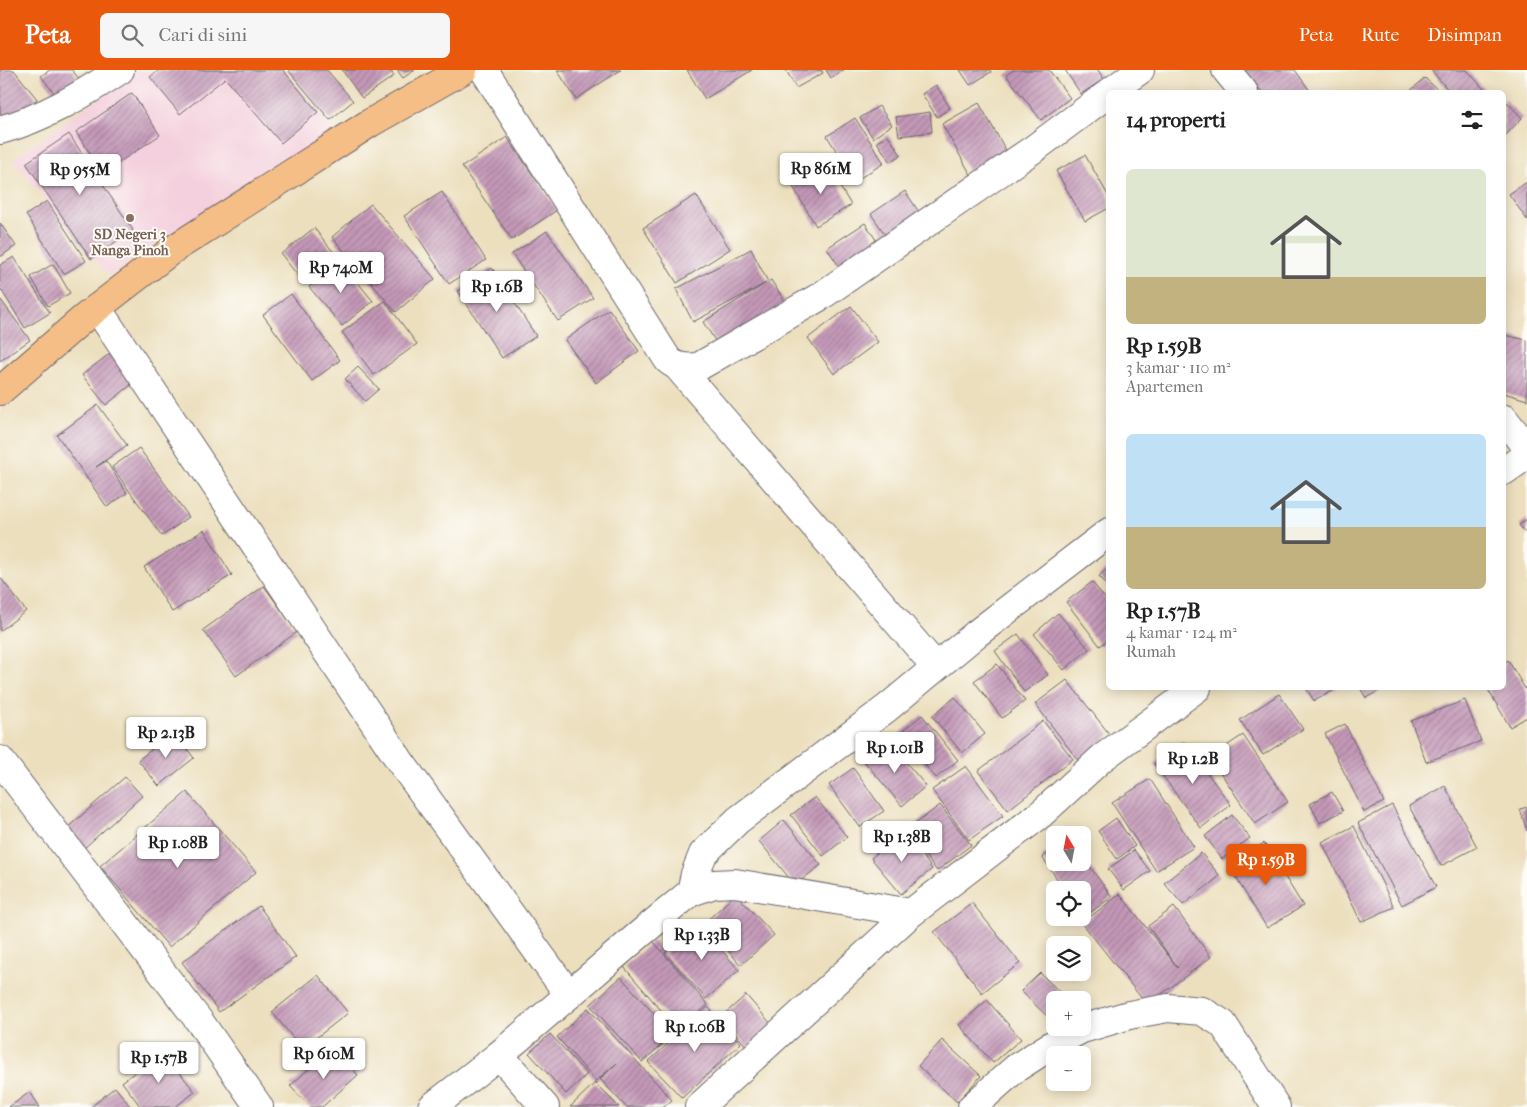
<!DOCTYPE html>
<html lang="id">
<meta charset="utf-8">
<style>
body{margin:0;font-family:"IM FELL French Canon",serif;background:#f6f6f6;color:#222;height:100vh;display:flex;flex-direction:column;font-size:19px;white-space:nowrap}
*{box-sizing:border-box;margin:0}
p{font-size:16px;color:#767676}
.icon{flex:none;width:28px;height:28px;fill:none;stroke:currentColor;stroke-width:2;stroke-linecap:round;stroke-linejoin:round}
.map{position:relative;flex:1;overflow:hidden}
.sheet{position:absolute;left:1106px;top:20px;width:400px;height:600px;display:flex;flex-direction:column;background:#fff;border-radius:8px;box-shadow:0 2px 12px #0003}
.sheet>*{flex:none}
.needle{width:32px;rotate:350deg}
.fabs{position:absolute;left:1046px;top:756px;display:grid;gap:10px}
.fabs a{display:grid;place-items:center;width:45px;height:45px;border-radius:8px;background:#fff;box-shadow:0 2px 12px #0003;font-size:25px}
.price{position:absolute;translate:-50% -42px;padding:0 11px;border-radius:5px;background:#fff;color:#222;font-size:16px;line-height:32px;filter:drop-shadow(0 1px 2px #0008)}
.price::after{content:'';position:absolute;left:50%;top:30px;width:15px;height:11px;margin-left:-8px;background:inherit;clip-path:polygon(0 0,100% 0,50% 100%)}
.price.active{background:#ea580c;color:#fff}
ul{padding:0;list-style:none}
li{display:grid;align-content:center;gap:10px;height:265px;padding:0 20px}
li span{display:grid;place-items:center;height:155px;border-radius:8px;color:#555}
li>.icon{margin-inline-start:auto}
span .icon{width:90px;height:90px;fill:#fffc;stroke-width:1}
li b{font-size:21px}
h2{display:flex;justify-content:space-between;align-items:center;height:60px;padding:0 20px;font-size:21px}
header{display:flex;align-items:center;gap:30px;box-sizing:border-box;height:70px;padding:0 25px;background:#ea580c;color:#fff}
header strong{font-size:24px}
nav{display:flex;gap:28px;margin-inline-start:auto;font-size:18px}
.search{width:350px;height:45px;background:#f6f6f6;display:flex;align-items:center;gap:12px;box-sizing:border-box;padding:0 18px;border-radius:8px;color:#767676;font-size:19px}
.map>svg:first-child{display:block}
</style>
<header>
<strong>Peta</strong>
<div class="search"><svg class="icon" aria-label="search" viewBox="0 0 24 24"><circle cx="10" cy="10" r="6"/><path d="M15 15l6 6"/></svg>Cari di sini</div>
<nav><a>Peta</a><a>Rute</a><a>Disimpan</a></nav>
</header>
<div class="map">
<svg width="1527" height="1037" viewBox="0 0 1527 1037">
<defs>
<pattern id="building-hatch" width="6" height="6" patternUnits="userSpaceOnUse" patternTransform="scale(1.25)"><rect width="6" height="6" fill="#c499b8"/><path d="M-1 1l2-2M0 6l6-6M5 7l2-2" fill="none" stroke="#9f7c97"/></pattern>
</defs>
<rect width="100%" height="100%" fill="#fdfcf7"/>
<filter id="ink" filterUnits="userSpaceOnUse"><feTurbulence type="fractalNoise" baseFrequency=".02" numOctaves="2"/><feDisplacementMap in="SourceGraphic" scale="10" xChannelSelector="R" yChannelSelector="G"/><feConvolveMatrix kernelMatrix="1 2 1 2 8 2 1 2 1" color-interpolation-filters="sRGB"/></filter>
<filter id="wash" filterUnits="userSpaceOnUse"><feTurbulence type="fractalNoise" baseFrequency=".0096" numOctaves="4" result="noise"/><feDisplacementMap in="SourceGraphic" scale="20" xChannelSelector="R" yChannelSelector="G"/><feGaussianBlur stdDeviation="1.12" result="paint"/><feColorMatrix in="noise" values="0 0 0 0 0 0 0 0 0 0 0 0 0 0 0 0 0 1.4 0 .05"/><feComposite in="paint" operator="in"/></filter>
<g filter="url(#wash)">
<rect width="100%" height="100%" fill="#ecdfbe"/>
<polygon fill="#f4cfdd" points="138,0 284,0 334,61 109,206 13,90"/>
<g id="blocks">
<g fill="url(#building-hatch)">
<polygon points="0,0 14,0 37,29 9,53 0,42"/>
<polygon points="50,0 72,0 83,14 60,31 41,6"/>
<polygon points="159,0 283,0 318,42 281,73 225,8 180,44 150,7"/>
<polygon points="288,0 327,0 353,31 330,50"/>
<polygon points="342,0 390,0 394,6 362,28"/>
<polygon points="397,0 415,0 403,8"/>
<polygon points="557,0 621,0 576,29"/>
<polygon points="687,0 752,0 705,29"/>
<polygon points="786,0 821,0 823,3 796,18"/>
<polygon points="826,0 844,0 831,8"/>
<polygon points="960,0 990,0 991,2 970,15"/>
<polygon points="1013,0 1049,0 1070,28 1041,50 1006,5"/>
<polygon points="1065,0 1098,0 1104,9 1081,24"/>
<polygon points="1245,0 1295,0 1310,21 1261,22"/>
<polygon points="1431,0 1467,0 1484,19 1480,22 1450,22"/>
<polygon points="1425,8 1440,22 1409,22"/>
<polygon points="936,15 950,38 937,47 922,24"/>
<polygon points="132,23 160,65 103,103 76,62"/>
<polygon points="1504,29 1522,48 1504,67"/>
<polygon points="979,33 1008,84 971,105 942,54"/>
<polygon points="879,36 892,55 873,68 860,48"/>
<polygon points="930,42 932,62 899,66 896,47"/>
<polygon points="855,48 884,93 855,111 827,66"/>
<polygon points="69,64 133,160 91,189 26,93"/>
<polygon points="888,65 901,85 890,92 877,72"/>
<polygon points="507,67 557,140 512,170 462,97"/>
<polygon points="1085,85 1109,127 1109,138 1085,151 1056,101"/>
<polygon points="827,95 851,135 816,156 792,115"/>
<polygon points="1527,112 1527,150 1509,124"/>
<polygon points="905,121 923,148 889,170 871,144"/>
<polygon points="442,122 486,190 449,214 404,146"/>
<polygon points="696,125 730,179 677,213 643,158"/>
<polygon points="47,131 86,191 64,204 26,145"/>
<polygon points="371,134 435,209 396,242 332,167"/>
<polygon points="0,153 16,176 0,187"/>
<polygon points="865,153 880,176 842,201 827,178"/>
<polygon points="314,158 335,184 302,211 281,184"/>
<polygon points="547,161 593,228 558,251 512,184"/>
<polygon points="751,179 768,212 771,210 786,233 718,275 703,252 766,213 693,252 676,219"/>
<polygon points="14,187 50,243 25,258 0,218 0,195"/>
<polygon points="340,191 373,231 342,256 309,217"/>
<polygon points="53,194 70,223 48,236 31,207"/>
<polygon points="492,198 536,266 502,288 458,221"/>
<polygon points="291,224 340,290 312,311 263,245"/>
<polygon points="1,230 30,270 0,291 0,231"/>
<polygon points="385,231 417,274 374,305 342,262"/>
<polygon points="851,236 878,272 834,304 808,268"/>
<polygon points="609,239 639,281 596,313 565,270"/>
<polygon points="1504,265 1527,270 1527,330 1504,323"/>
<polygon points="113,281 136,311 106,335 82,305"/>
<polygon points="358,297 379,319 365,331 345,309"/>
<polygon points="98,335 127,375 96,397 106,391 127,423 107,437 57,365"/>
<polygon points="139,378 189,447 162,466 112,397"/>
<polygon points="1527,449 1527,465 1519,455"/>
<polygon points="204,460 232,505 172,542 144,497"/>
<polygon points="1109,497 1109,517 1099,506"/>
<polygon points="0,507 26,541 0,561"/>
<polygon points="1092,512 1109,533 1109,569 1100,576 1066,532"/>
<polygon points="264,516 297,562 236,606 203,560"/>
<polygon points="1058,543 1089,579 1064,600 1034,564"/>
<polygon points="1018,564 1048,605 1024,622 995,581"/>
<polygon points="1508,590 1527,622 1527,647 1510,657 1487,618 1504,618 1504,593"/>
<polygon points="997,594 1025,631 1002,648 974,611"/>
<polygon points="1067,610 1110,665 1078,690 1035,634"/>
<polygon points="1306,618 1338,618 1314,631"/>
<polygon points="1360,618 1384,618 1366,628"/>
<polygon points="1279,624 1303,659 1263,685 1240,650"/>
<polygon points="955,627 985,664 962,683 932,646"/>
<polygon points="1465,630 1481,671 1426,692 1411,651"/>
<polygon points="922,645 958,690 936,708 899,664"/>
<polygon points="1043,651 1073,689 1008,740 978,701"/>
<polygon points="1345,654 1384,732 1364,742 1325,664"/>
<polygon points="174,662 194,688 159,716 138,690"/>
<polygon points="1243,665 1288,732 1255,754 1210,687"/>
<polygon points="888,671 926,716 902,736 864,691"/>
<polygon points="1184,672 1231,735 1201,758 1154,694"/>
<polygon points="966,696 1003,746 969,770 932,720"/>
<polygon points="853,698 884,741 860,757 829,715"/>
<polygon points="125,707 142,726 83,779 66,759"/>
<polygon points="1150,709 1194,777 1156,801 1112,733"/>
<polygon points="1445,716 1477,777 1441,796 1409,736"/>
<polygon points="187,722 256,802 169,877 100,796"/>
<polygon points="1332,722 1343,741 1320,753 1310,734"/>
<polygon points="815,727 847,767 823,786 791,745"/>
<polygon points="940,735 971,775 937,801 906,761"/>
<polygon points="1392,735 1436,817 1402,835 1358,753"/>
<polygon points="1527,737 1527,761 1520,739"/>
<polygon points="1232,745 1250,768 1222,789 1205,766"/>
<polygon points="1116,748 1135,776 1117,789 1098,761"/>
<polygon points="784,750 821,795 795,815 759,771"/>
<polygon points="1354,756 1394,837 1361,852 1322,772"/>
<polygon points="904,761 932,799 901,824 871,788"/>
<polygon points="1264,773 1303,836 1267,858 1228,795"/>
<polygon points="1055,777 1055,792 1082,792 1082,786 1112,827 1084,847 1082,845 1082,820 1065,820 1042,787"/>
<polygon points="1134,780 1150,801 1124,820 1108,799"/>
<polygon points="1201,783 1220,806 1183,835 1164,813"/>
<polygon points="736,824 774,865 741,895 703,854"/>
<polygon points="1120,824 1178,898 1148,856 1174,837 1211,887 1147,935 1082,853"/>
<polygon points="972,833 1020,893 982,923 934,862"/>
<polygon points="259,836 296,887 219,942 182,892"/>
<polygon points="699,854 739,900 706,929 665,883"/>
<polygon points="653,871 708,935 678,960 624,897"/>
<polygon points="1040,903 1068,930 1055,930 1055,954 1021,921"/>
<polygon points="318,905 348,943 302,979 272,942"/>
<polygon points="621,907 673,965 642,992 590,935"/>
<polygon points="746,925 772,955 747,977 721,947"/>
<polygon points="987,930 1021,969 993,993 959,955"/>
<polygon points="708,937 741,973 682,1028 648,992"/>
<polygon points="588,938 672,1030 664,1037 626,1037 600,1009 617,993 596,1011 557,967"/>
<polygon points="550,964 587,1004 566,1024 529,983"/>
<polygon points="942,970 981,1006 957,1032 918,996"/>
<polygon points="332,977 358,1005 322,1037 310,1037 290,1016"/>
<polygon points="163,981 195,1022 175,1037 141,1037 122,1012"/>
<polygon points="595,1013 619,1037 570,1037"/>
<polygon points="115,1017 131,1037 91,1037"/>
<polygon points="30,1022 40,1037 9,1037"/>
</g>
</g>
</g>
<g filter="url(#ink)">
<use href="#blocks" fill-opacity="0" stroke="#696469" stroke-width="1"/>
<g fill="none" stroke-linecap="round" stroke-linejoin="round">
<defs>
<g id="street">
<path d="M484,0L668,290C677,298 687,298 698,297L821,226L1035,78L1109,23"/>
<polyline points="1226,0 1244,22"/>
<polyline points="1110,22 1140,0"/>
<path d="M0,60C44,48 82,25 120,0"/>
<polyline points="97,238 402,694 569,925"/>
<polyline points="678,297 936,597"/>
<polyline points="1504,349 1527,378"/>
<polyline points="1504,401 1527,385"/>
<polyline points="0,690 200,952 259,1037"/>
<polyline points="691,822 695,804 703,784 738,750 887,638 976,564 1109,462"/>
<polyline points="499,985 545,1037"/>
<polyline points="432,1037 499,985 640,864 691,822 714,814 735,813 911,843"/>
<polyline points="699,1037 911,843 1042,743 1102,688 1197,618"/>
<polyline points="972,1037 1016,998 1052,975 1082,959 1129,945 1168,938 1202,941 1223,954 1276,1037"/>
</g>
<polyline id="highway" points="0,321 84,248 172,180 370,53 463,0"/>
</defs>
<use href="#street" stroke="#696469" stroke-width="30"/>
<use href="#highway" stroke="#696469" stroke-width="30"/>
<use href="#street" stroke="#fff" stroke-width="28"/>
<use href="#highway" stroke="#f6be87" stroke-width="28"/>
</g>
</g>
<circle fill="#8d6e63" stroke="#fdfcf7" stroke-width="2" cx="130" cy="148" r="5"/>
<g text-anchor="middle" stroke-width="4" stroke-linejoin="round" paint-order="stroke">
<g font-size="14" font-weight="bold" fill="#785e54" stroke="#fdfcf7">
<text x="130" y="169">SD Negeri 3<tspan x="130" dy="16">Nanga Pinoh</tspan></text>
</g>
</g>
</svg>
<div class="fabs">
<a><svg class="needle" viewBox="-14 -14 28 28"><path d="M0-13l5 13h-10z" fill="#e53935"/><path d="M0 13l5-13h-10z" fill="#767676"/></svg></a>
<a><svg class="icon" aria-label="locate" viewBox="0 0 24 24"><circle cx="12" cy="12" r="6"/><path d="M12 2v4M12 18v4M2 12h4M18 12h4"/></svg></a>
<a><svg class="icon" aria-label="layers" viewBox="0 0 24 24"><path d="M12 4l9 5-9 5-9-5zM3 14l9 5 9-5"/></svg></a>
<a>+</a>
<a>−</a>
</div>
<b class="price" style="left:821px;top:125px">Rp 861M</b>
<b class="price" style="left:80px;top:126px">Rp 955M</b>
<b class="price" style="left:341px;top:224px">Rp 740M</b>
<b class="price" style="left:497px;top:243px">Rp 1.6B</b>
<b class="price" style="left:166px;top:689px">Rp 2.13B</b>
<b class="price" style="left:895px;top:704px">Rp 1.01B</b>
<b class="price" style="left:1193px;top:715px">Rp 1.2B</b>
<b class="price" style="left:902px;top:793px">Rp 1.38B</b>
<b class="price" style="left:178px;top:799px">Rp 1.08B</b>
<b class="price active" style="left:1266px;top:816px">Rp 1.59B</b>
<b class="price" style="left:702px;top:891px">Rp 1.33B</b>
<b class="price" style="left:695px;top:983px">Rp 1.06B</b>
<b class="price" style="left:324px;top:1010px">Rp 610M</b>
<b class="price" style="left:159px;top:1014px">Rp 1.57B</b>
<section class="sheet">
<h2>14 properti<svg class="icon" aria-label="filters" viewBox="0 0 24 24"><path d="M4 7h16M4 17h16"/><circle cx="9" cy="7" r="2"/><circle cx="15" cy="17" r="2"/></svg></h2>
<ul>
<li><span style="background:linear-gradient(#dfe7d0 70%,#c2b280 0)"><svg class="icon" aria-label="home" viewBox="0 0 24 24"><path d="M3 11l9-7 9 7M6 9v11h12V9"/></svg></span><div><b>Rp 1.59B</b><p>3 kamar · 110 m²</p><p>Apartemen</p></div></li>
<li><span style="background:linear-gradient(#bfe0f5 60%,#c2b280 0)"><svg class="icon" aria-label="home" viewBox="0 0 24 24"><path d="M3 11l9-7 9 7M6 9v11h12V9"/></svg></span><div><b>Rp 1.57B</b><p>4 kamar · 124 m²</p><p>Rumah</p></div></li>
</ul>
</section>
</div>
